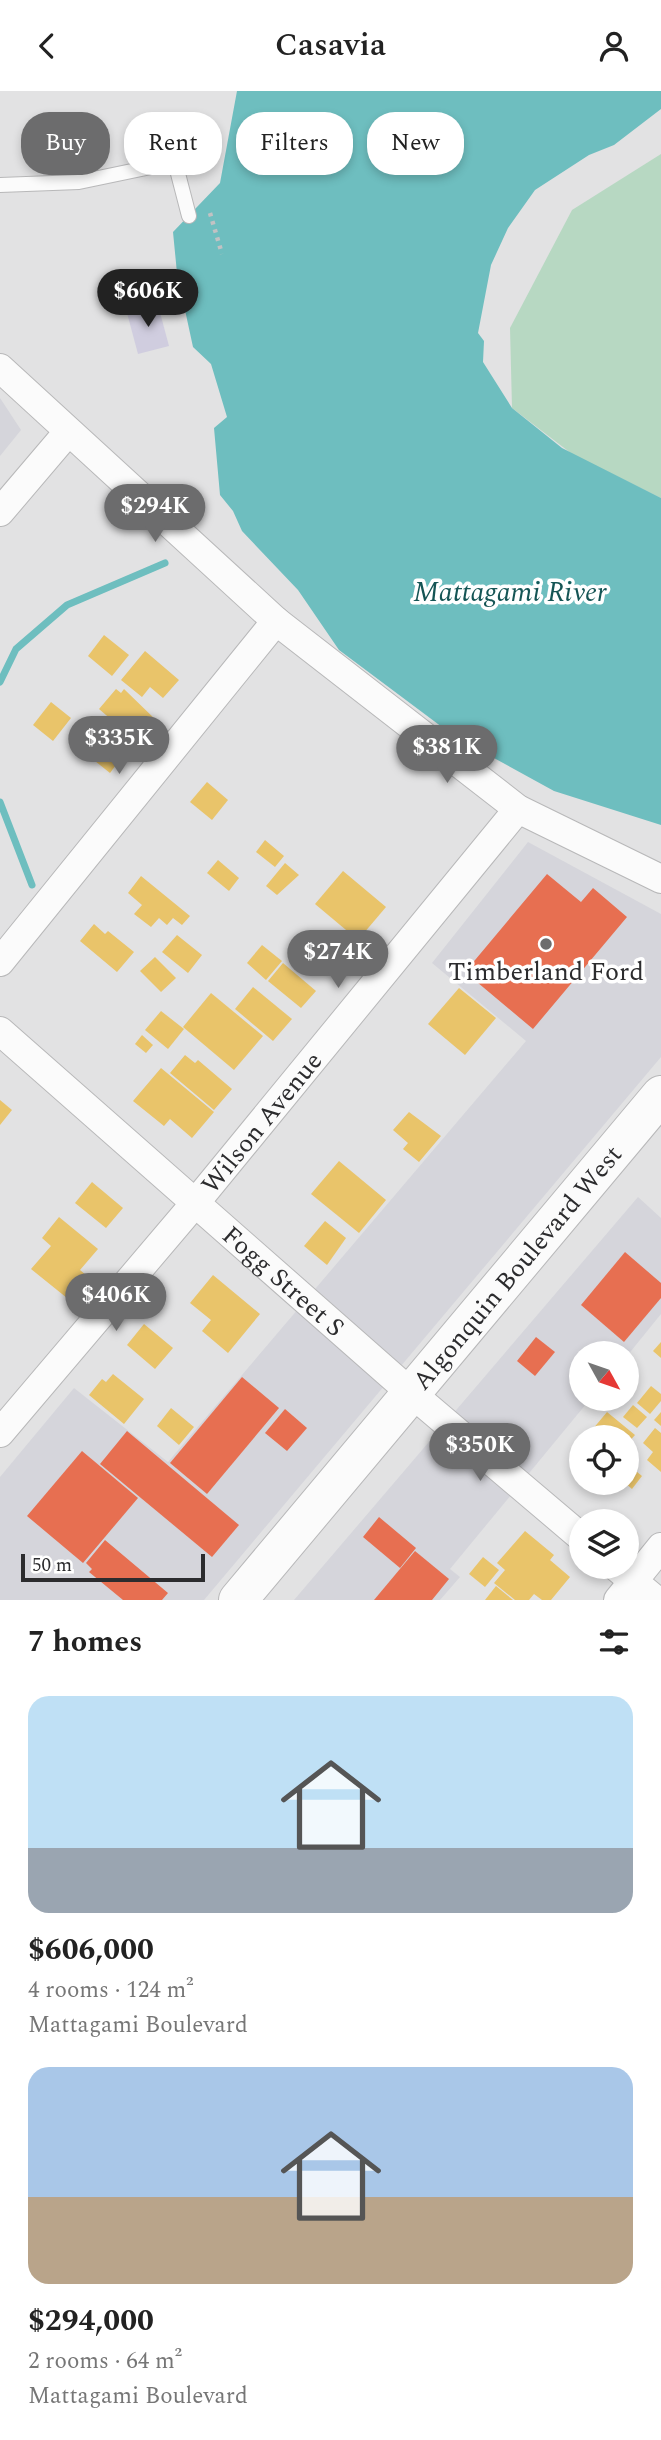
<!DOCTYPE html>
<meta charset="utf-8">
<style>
body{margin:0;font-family:Spectral,serif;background:#f6f6f6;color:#222;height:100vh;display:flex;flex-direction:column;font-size:26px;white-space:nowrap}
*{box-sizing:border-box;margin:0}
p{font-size:23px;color:#767676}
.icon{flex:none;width:38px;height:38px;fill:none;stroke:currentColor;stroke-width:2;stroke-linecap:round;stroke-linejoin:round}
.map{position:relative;height:1509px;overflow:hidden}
.panel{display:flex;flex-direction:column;background:#fff;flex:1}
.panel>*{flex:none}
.guide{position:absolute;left:21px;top:21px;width:620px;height:63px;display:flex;gap:14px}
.needle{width:46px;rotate:130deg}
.controls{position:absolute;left:569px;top:1250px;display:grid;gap:14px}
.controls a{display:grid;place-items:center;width:70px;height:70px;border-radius:50%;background:#fff;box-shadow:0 4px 10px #0003;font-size:35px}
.scale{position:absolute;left:21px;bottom:18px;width:184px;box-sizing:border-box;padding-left:7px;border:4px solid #2c2c2e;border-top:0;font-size:19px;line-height:24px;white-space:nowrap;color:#2c2c2e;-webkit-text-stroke:5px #fff;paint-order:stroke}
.price{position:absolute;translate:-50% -60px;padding:0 16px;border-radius:24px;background:#6c6c6d;color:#fff;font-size:23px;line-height:46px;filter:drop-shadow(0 2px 4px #0008)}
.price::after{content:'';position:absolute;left:50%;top:42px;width:21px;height:16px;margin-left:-10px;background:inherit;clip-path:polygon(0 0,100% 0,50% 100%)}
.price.current{background:#222;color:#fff}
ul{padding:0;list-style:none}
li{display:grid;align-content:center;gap:14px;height:371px;padding:0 28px}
li span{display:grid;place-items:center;height:217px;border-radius:21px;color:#555}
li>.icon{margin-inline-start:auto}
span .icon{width:126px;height:126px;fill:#fffc;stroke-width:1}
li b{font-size:30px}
h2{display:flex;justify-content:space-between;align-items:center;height:84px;padding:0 28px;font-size:30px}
.pill{padding:0 24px;border-radius:28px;background:#fff;box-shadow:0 4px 10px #0003;font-size:24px;line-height:63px}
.pill.current{background:#6c6c6d;color:#fff}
header{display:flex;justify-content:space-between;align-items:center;height:91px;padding:0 28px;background:#fff;font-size:32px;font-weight:600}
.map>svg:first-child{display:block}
</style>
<header><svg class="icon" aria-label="back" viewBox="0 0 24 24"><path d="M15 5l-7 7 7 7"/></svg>Casavia<svg class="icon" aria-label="person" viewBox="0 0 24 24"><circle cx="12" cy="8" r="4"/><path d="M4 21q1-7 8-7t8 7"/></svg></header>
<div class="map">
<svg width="661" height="1509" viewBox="0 0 661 1509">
<rect width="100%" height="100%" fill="#e2e2e3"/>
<g fill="#d5d5db">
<polygon points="0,307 21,339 0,365"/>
<polygon points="528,751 661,823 661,966 204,1509 0,1509 0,1386 74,1297 168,1371 526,950 432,872"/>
<polygon points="638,1106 661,1127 661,1223 627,1265 626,1262 581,1262 581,1307 591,1307 450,1478 460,1486 440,1509 294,1509"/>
</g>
<polygon fill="#b7d8c2" points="661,63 661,407 572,363 512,317 510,237 572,119"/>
<polygon fill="#6ebebf" points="237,0 661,0 661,18 614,54 589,64 535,99 508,137 491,174 478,242 484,250 483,271 512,317 562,357 661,407 661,734 554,700 454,645 339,559 298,499 242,440 233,420 220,404 214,337 227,326 211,273 193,256 177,182 173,141 220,92"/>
<g fill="#e9c46a">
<polygon points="104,544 129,564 112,585 88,565"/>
<polygon points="145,560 179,589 163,607 150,596 142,606 121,589"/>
<polygon points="116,598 121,602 124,598 158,631 143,649 137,644 134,648 99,618"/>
<polygon points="51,611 71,627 53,650 33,634"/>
<polygon points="103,639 127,659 110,682 85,662"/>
<polygon points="207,691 228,709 212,729 190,711"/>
<polygon points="265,749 284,765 275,776 256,761"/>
<polygon points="218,769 239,787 229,800 207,782"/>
<polygon points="285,772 299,784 277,804 266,795"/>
<polygon points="343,780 386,816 358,849 315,813"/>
<polygon points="141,785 190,825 182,834 173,827 167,834 159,827 151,836 134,823 142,814 128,802"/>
<polygon points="94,833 105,843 108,840 134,861 117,881 80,850"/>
<polygon points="177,844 202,864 188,882 162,861"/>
<polygon points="262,854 282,870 266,889 247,872"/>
<polygon points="155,866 176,887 161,901 140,880"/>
<polygon points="283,872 316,900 301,917 268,890"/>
<polygon points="253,896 292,928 273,950 235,918"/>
<polygon points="459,897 496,927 465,964 428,933"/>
<polygon points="211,902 263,945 234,979 183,936"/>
<polygon points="161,920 184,938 168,958 145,939"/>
<polygon points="142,944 153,954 146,962 135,953"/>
<polygon points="185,964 195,972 198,969 232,998 214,1019 170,982"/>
<polygon points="161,977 214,1021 192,1047 170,1028 164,1035 133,1010"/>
<polygon points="0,1009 12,1019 0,1034"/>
<polygon points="409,1021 441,1045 419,1071 403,1058 408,1052 393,1039"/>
<polygon points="339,1070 386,1109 359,1142 311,1103"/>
<polygon points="92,1091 123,1117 106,1137 75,1112"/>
<polygon points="59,1126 98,1158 80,1179 86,1184 67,1207 31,1178 51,1155 42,1147"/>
<polygon points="325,1130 346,1147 327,1174 304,1155"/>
<polygon points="213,1184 260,1223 228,1262 202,1240 211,1229 190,1212"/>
<polygon points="144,1233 173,1257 155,1278 127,1254"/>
<polygon points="661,1251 661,1267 653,1260"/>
<polygon points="113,1283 144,1308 124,1333 89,1304 102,1288 106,1291"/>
<polygon points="651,1295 661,1303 661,1310 650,1323 637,1312"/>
<polygon points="633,1314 647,1326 637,1337 623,1326"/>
<polygon points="171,1317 194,1336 179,1354 157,1335"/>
<polygon points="607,1321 635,1344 626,1354 626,1346 600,1346 592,1339"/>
<polygon points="661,1321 661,1335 654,1329"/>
<polygon points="655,1337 661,1342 661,1381 647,1369 653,1361 643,1352"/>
<polygon points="626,1372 642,1385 632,1398 624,1391 626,1391"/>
<polygon points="525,1440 554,1464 550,1469 570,1486 551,1509 542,1509 534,1503 529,1509 515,1509 494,1492 505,1479 497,1472"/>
<polygon points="483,1466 499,1479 485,1496 469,1483"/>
<polygon points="496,1495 513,1509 485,1509"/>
</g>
<g fill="#e76f51">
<polygon points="547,783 581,811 593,797 627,826 533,938 465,881"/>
<polygon points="625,1161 661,1192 661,1207 624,1251 581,1214"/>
<polygon points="536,1246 555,1261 535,1285 517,1270"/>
<polygon points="242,1286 279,1317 207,1403 170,1372"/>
<polygon points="285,1318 307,1337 287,1360 265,1342"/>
<polygon points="127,1340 239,1434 212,1466 100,1373"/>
<polygon points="82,1360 138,1407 83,1472 27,1425"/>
<polygon points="379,1426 416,1457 400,1477 363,1446"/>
<polygon points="105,1449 168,1502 162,1509 123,1509 89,1481 92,1478 86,1472"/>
<polygon points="415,1460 449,1488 432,1509 374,1509"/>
</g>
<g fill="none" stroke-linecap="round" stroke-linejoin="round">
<g stroke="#6ebebf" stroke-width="7">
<polyline points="0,591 16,558 67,514 165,472"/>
<polyline points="0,711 32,794"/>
</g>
</g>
<polygon fill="#d0cddf" points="158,214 169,255 138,263 127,222"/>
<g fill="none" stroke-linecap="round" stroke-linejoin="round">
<defs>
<polyline id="lane" points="0,94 79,91 175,71 189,125"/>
<g id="street">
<polyline points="0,277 276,530 518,718 661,788"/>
<polyline points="0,421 68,341"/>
<polyline points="0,871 276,530"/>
<path id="s1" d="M0,940L410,1301L581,1446"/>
<path id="s2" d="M0,1342L196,1111L518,718"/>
<polyline points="615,1475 656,1509"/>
<polyline points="618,1509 661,1456"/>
</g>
<g id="primary">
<path id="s3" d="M238,1509L661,1004"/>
</g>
</defs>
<use href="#lane" stroke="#b8b8b9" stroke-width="16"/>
<use href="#street" stroke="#b8b8b9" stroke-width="30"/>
<use href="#primary" stroke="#b8b8b9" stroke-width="40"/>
<polyline stroke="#c2c2c3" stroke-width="4.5" stroke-dasharray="3.5 5" stroke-linecap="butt" points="210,122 222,163"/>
<use href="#lane" stroke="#fbfbfb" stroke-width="14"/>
<use href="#street" stroke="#fbfbfb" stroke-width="28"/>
<use href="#primary" stroke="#fbfbfb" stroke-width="38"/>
</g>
<circle fill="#6c6c6d" stroke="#fff" stroke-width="2.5" cx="546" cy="853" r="7"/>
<g text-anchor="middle" stroke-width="7" stroke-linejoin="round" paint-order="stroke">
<g font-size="26" fill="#2c2c2e" stroke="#fff">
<text x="546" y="889">Timberland Ford</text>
</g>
<g font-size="26" fill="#2c2c2e" stroke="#fff">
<text dy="9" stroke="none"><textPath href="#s2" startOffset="406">Wilson Avenue</textPath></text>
<text dy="9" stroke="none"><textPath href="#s3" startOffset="434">Algonquin Boulevard West</textPath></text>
<text dy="9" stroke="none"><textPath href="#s1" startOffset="378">Fogg Street S</textPath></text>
</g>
<g font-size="28" font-style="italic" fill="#155555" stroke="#fff">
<text x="510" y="510">Mattagami River</text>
</g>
</g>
</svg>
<div class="controls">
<a><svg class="needle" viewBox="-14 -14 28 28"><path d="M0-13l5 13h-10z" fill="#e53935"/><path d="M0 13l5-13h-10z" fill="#767676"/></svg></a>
<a><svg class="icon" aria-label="locate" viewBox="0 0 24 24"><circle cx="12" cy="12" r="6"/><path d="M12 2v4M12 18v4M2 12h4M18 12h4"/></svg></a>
<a><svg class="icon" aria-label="layers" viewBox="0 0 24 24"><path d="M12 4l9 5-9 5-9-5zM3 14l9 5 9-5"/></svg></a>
</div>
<div class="scale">50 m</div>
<b class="price current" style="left:148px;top:238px">$606K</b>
<b class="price" style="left:155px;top:453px">$294K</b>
<b class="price" style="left:119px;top:685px">$335K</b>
<b class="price" style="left:447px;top:694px">$381K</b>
<b class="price" style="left:338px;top:899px">$274K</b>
<b class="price" style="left:116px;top:1242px">$406K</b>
<b class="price" style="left:480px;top:1392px">$350K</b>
<div class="guide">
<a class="pill current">Buy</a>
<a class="pill">Rent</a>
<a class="pill">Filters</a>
<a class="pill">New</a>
</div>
</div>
<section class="panel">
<h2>7 homes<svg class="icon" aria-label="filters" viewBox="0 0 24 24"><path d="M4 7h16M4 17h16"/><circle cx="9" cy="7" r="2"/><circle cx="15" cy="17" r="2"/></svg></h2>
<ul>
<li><span style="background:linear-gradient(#bfe0f5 70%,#9aa5b1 0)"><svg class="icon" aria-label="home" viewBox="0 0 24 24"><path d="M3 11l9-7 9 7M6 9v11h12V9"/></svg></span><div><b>$606,000</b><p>4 rooms · 124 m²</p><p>Mattagami Boulevard</p></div></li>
<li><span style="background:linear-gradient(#a9c7e8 60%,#b9a48a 0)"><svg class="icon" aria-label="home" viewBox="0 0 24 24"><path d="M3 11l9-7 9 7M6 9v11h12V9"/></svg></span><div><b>$294,000</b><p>2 rooms · 64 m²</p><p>Mattagami Boulevard</p></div></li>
</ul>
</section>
